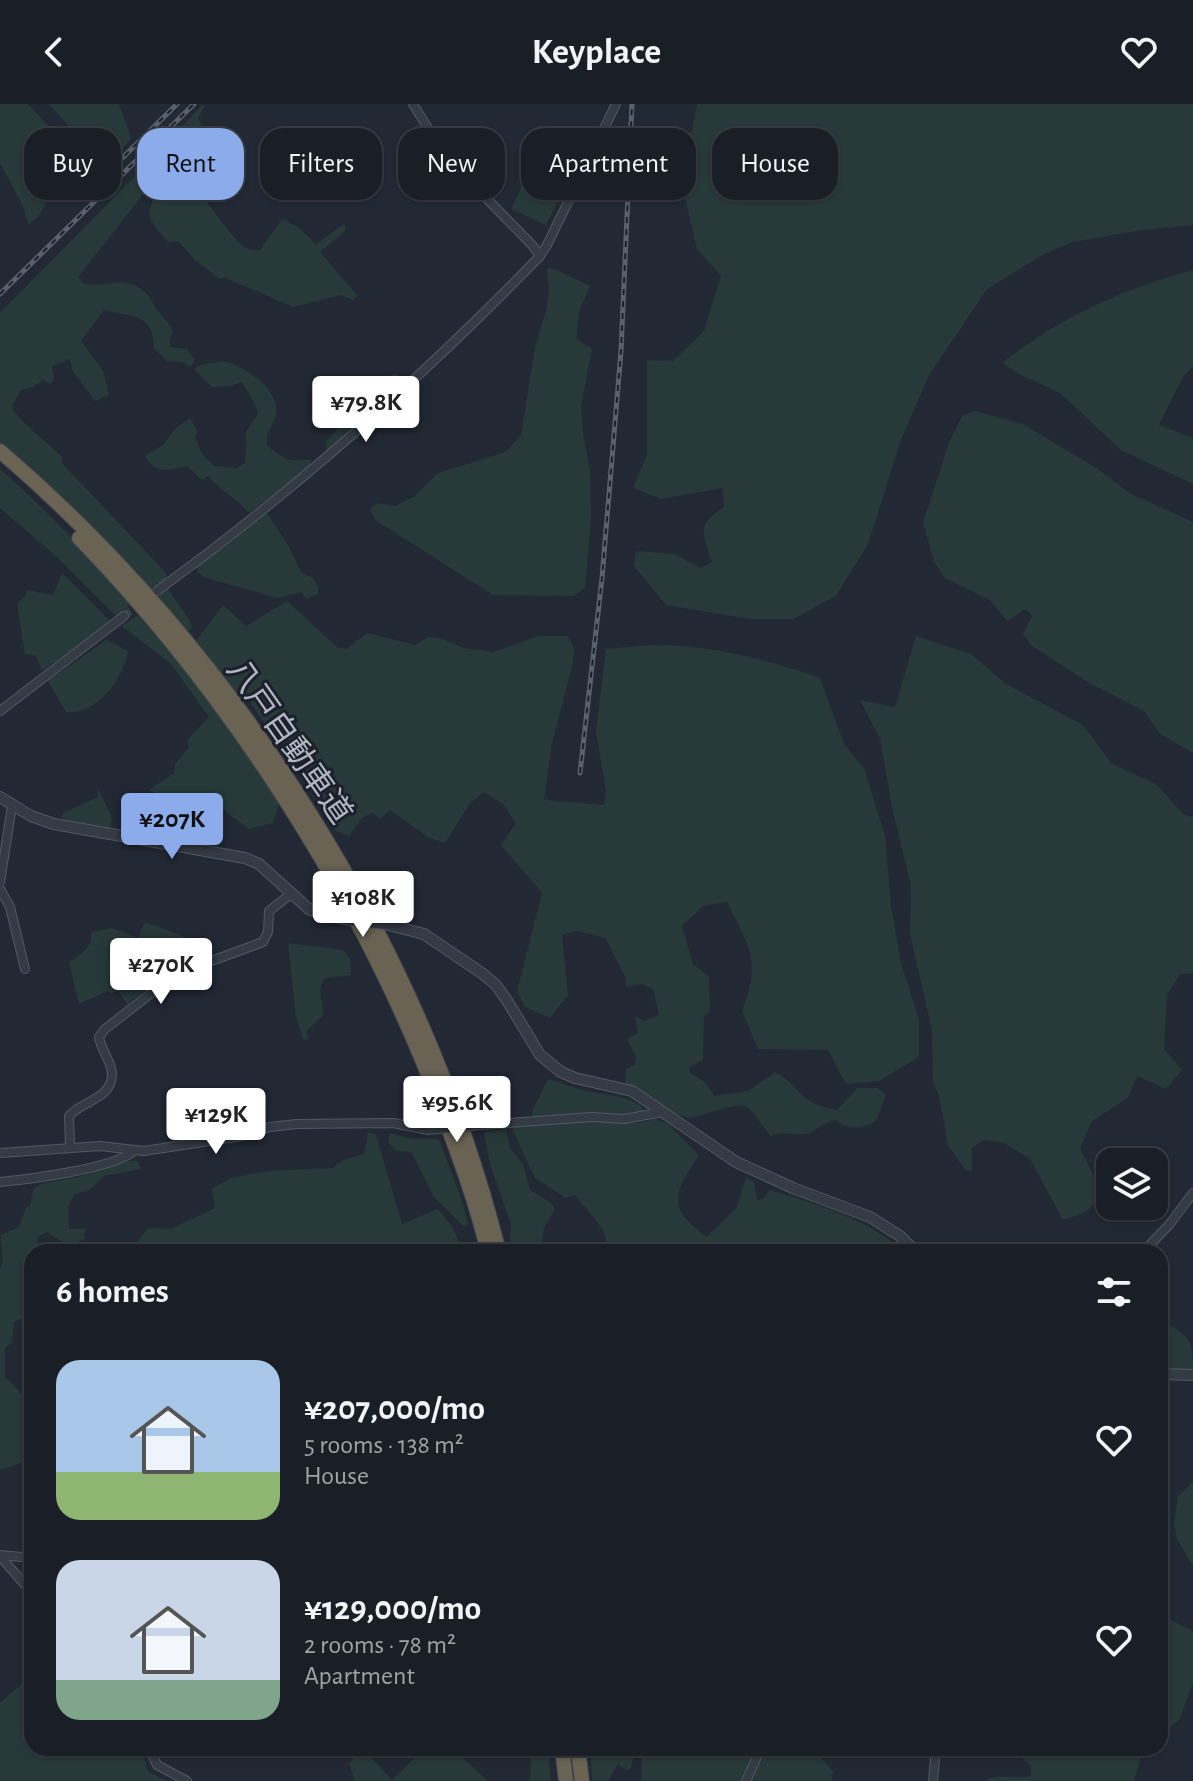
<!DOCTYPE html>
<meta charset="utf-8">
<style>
body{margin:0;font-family:"Alegreya Sans","Noto Sans JP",sans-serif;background:#272c33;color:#f1f3f6;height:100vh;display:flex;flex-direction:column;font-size:30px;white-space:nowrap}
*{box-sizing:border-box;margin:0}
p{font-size:26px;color:#9fa2a7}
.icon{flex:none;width:44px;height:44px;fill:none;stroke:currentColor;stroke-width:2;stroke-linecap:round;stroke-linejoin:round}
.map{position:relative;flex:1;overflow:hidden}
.details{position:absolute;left:24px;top:1140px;width:1144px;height:512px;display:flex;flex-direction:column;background:#1a1f27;border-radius:24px;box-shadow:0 2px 6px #0004,0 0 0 2px #383d44}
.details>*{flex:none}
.hud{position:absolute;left:24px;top:24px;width:1146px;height:72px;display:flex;gap:16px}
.fabs{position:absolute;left:1096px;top:1044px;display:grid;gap:16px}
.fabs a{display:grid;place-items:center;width:72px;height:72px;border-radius:16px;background:#1a1f27;box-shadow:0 2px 6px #0004,0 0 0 2px #383d44;font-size:40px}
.price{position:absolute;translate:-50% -68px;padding:0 18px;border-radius:8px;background:#fff;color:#222;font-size:26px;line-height:52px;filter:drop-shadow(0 2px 4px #0008)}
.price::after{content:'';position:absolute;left:50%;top:48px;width:24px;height:18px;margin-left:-12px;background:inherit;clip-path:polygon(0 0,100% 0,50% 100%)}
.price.selected{background:#8cabeb;color:#111}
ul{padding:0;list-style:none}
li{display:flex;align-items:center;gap:24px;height:200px;padding:0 32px}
li span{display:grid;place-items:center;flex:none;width:224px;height:160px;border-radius:24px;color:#555}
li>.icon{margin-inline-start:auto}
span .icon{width:96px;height:96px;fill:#fffc;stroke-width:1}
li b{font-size:34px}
h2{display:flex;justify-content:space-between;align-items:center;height:96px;padding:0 32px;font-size:34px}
.chip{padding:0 28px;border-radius:24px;background:#1a1f27;box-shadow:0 2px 6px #0004,0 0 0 2px #383d44;font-size:28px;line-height:72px}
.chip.selected{background:#8cabeb;color:#111}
header{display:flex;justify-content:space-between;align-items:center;height:104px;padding:0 32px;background:#1a1f27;font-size:36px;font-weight:600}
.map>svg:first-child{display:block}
</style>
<header><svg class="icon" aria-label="back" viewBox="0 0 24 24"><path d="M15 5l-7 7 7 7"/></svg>Keyplace<svg class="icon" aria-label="heart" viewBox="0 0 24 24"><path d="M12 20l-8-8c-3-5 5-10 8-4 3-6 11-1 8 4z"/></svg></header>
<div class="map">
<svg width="1193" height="1677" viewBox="0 0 1193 1677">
<rect width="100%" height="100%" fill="#222934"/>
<g fill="#28393a">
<path d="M0,0H28L81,59C72,85 63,79 48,97C41,106 40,114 28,120L23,102L0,59Z"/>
<polygon points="49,0 119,0 131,34 123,44 111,35 106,42 96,41 90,46"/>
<path d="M697,0H1193V121L1142,126L1073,138L1044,150L987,185L929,271L901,336L868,440L836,492L793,515H750L666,501L634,462L636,447L674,450L701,464L712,458C703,429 695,422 724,403L723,384L661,395L633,384L647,351V256L673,257L704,227L721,172L697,145L682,81Z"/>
<path d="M202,1L205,2L198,14L201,21C196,30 186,44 184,55C183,69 231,132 243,142C249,146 253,147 260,146L282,115L298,123L316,140L344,120L346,126L320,148L358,192L353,196L341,191L293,203L226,174L220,175L195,156L178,137L168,138C145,111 146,114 158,81L149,58Z"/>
<path d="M142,65L148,81L138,97L78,173L84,180C106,183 129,171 147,190C152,195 153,202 158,207C164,215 169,218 173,228L169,237L171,243L187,245L195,256L190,263L183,258L167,257L154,244C153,208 133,214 104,206L81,237L103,267L109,291L95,297L73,267L70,255L52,262L54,274L51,280L43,276L33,283L21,286L12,302C16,316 50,340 62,353V359L166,469L167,474L164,479L190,517L192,523L187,528L162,499L155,485H148L101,431L0,340V209Z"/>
<polygon points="525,76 560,93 546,121 511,105"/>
<polygon points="547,164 554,165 590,182 579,207 576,235 592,245 581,302 583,329 590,367 591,412 585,484 574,492 493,491 375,416 370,405 376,399 395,402 415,392 438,369 506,348 521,331 535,243 546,207 549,188"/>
<path d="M1193,166V262L1183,273L1159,321L1193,334V380L1121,346L1060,289L1019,270L1002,259C1057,215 1124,184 1193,166Z"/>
<path d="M224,257C244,263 280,284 276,310C274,322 265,328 267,341C283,355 290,359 311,355L310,362L249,409C235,393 222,388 208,372L202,376L187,362C169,366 155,371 145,352L163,341L176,324L190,314L198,328L195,333L202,350L214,362L236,364L245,359L247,337L245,329L258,310L254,298L242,278L231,282L212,283L194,265L200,261Z"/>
<polygon points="395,269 404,278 326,347 327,336 385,275"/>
<polygon points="975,307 1023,320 1096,364 1131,390 1193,418 1193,649 1160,630 1144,607 1089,579 1032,542 1023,530 1032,512 1026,505 1007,517 990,496 945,474 934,458 923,418 949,339 962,312"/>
<path d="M0,365C47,406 91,452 130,501L117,513L58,454L0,404Z"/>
<polygon points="267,409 288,441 301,468 313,474 318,483 318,490 306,495 301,488 278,494 203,473 197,467 198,462"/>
<polygon points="62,469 109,516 109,519 42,567 36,552 25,550 17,500 26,491 26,486 53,491"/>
<path d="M287,497L337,543L346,545L367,529L415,541L428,533L443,535L464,544L493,548L538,532H568L574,544L573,559L552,639L544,696L604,701L606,687L596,628L606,545C623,544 640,541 656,541C711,541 769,556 820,574L844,640L864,664L885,732L891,802L901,859L919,916V953L879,977L846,980L828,946L758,945L742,907C762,856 749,843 727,798L703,802L682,822L693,860L709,873L710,908L704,912L703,956L689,963V968L706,979L714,992L748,987L775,968C804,984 797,999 837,1006L857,984H878L886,991L876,1017C859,1026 851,1026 835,1016C823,1018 816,1028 804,1030C792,1032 788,1026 770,1032C742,992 749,999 704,1010C698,1012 692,1014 686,1013C663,1007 646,987 625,979L626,965L635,961L636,952L627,935L638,929L635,912L645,917L659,911L653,885L642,880L626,883V875L606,834L578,827L562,831L568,891L550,914L525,903L517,887L542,789L501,741L516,719L503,700L484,688L470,699L445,739L429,734L390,706L381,715L372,709L362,714L349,732L336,727L247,593L234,586L195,538L223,501L246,522Z"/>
<path d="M138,511C190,570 238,633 279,700L273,719L249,725L223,706L214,719L198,717L193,710L149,686L174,669L175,660L189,643L187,636L209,613L171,560L122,522Z"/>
<path d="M916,532L971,550L1006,580L1083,621L1111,659L1157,681L1184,711L1193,713V869L1180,870L1167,891L1164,945L1182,966L1166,985L1137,972L1128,994L1092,1017L1080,1044L1100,1085C1094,1108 1084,1109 1063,1116L1030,1055L1004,1039L983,1036L972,1044V1067L965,1066L948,1041L939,992L933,979L932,926L910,830L911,782L892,703L880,635L860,596L895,603Z"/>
<path d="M106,536L128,547C124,574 96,612 66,608L48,577Z"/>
<polygon points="97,682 112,714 110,726 70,718 61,714 63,709 98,693"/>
<path d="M145,818L183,832L190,856L171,867L127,900L118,887L110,890L108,887L79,900L69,858C80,851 94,843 91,828L112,824L138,834Z"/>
<path d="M288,839L343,846L350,855L351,871L325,874C315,888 324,898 323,912L307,926L308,935H303L296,913Z"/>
<path d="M548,975C561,978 573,984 586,987C607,992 625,990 642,1003L643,1008L626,1013L533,1012L532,1008Z"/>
<path d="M655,1015L668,1020L699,1051C675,1088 664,1102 707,1133L737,1103L746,1073L754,1078L757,1096L763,1095L770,1086C814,1099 862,1114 897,1141L891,1148H606C612,1127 586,1107 575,1091L566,1094L535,1074L513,1027V1024C537,1021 561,1018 585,1018C609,1018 632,1022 655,1015Z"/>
<polygon points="506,1025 510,1044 523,1060 530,1086 551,1099 555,1105 544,1124 540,1148 509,1148 511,1120 490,1060 484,1028"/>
<polygon points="368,1028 376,1031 402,1120 438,1105 451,1121 464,1148 130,1148 148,1124 171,1125 215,1104 212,1085 230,1074 269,1067 333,1064 343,1056 364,1050"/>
<polygon points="390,1029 412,1035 439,1035 464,1103 468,1121 463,1122 434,1093 411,1048 396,1047 388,1038"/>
<path d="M126,1057H138L141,1065L104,1072L89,1086L74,1090L68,1104L69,1125H85L84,1135L69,1142L47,1128L38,1133L37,1142L40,1148H32V1206L27,1212L14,1218L12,1238L5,1244V1274C37,1298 32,1320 32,1355L0,1366V1165C6,1156 0,1143 1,1131L19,1123L26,1104L30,1102L33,1086L40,1080L78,1073Z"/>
<path d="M1160,1217C1188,1230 1193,1234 1193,1266L1160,1264Z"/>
<polygon points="1193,1378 1193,1462 1177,1435 1174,1418 1178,1392"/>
<polygon points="1160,1511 1193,1527 1193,1579 1179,1616 1160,1632"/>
<polygon points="32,1571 32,1644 141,1644 148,1668 167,1677 0,1677 0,1599"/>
<path d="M419,1644C464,1644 456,1650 488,1677H355L349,1659L358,1651L367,1649L392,1676L417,1652Z"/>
<polygon points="527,1644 548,1644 551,1677 530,1677 531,1653"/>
<polygon points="590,1644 635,1644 631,1664 627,1666 618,1660 608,1677 592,1677"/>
<polygon points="646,1644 794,1644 818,1651 833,1667 832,1677 641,1677 642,1650"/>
<path d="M1011,1644H1147L1142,1648L1134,1677H984C999,1668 1015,1676 1031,1672V1662Z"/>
</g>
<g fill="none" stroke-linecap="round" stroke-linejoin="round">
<polyline stroke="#373e49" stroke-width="8" stroke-dasharray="8 4" stroke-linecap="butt" points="124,512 143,498"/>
<defs>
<g id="minor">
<polyline points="413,0 445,52 532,141 540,152"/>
<path d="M157,487C294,387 422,274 540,152L547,141L616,0"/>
<polyline points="0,607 124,512"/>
<polyline points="0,778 12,702"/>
<polyline points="0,785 10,803 25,865"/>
<polyline points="482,1021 592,1013 624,1015 663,1008"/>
<path d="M70,1043L69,1012C81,997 113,995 112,969C111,957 101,946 99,933L105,925L176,870L263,838L268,828L269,807L291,790"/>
<polyline points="0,1049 100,1042 144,1047 242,1032 270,1023 297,1020 393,1019 428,1026"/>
<path d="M0,1078C31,1075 109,1065 133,1048"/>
<polyline points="1143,1148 1169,1121 1193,1089"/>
<polyline points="0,1451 32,1454"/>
<polyline points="0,1452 32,1489"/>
<polyline points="149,1644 157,1661 187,1677"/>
<polyline points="746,1677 761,1644"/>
<polyline points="933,1677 936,1644"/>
</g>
<g id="tertiary">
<polyline points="0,693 31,712 54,720 245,754 259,760 310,806 344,815"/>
<polyline points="385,820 424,830 483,870 496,881 508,898 540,951 561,968 575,974 632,987 736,1058 793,1084 870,1113 900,1132 916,1148"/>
<polyline points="1160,1270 1193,1271"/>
</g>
<g id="motorway">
<path d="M0,347C239,552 422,843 499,1148"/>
<path d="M79,434C234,594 366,801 443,1009C460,1055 477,1101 488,1148"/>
<polyline points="562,1644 566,1677"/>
<polyline points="578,1644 582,1677"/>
</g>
</defs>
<use href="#minor" stroke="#535963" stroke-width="10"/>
<use href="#tertiary" stroke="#535963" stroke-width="12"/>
<use href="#motorway" stroke="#404650" stroke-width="16"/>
<use href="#minor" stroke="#353b45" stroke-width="8"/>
<use href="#tertiary" stroke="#353b45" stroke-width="10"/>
<use href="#motorway" stroke="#6a6353" stroke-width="14"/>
<defs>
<g id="rail">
<polyline points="99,77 177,0"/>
<polyline points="0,190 194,0"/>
<polyline points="580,669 602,474 621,247 632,0"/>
</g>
</defs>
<use href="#rail" stroke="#5a616e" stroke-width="5"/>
<use href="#rail" stroke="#1b202a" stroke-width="2" stroke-dasharray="6" stroke-linecap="butt"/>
<defs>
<polyline id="minor-bridge" points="428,1026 482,1021"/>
<polyline id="tertiary-bridge" points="344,815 385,820"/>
</defs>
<use href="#minor-bridge" stroke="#535963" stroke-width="10" stroke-linecap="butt"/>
<use href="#tertiary-bridge" stroke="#535963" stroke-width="12" stroke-linecap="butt"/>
<use href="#minor-bridge" stroke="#353b45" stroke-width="8"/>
<use href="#tertiary-bridge" stroke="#353b45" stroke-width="10"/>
</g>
<g text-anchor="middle" stroke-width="6" stroke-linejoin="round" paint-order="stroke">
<g font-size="32" fill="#b0b6c2" stroke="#1b202a">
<text transform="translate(290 637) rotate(55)" y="11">八戸自動車道</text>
</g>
</g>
</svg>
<div class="fabs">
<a><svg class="icon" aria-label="layers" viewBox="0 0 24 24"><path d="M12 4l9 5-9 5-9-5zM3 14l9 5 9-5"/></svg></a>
</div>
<b class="price" style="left:366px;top:340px">¥79.8K</b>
<b class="price selected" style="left:172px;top:757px">¥207K</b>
<b class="price" style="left:363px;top:835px">¥108K</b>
<b class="price" style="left:161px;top:902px">¥270K</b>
<b class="price" style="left:457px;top:1040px">¥95.6K</b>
<b class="price" style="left:216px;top:1052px">¥129K</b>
<div class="hud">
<a class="chip">Buy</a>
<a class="chip selected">Rent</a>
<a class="chip">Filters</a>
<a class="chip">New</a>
<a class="chip">Apartment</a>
<a class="chip">House</a>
</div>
<section class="details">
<h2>6 homes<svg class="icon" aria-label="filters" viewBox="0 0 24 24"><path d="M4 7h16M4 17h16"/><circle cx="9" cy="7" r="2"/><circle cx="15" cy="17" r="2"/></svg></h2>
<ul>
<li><span style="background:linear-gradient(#a9c7e8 70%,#8fb573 0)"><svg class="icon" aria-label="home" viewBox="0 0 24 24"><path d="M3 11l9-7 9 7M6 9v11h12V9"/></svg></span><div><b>¥207,000/mo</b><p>5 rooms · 138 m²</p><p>House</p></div><svg class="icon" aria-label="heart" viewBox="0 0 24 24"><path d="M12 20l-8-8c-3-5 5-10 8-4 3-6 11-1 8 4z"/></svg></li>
<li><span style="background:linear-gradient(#c9d6e8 75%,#7fa58c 0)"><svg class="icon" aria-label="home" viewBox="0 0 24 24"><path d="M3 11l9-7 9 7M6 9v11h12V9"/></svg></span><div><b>¥129,000/mo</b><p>2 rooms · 78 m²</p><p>Apartment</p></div><svg class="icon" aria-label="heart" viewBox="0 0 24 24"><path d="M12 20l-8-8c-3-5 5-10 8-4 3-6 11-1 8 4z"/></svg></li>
</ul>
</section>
</div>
